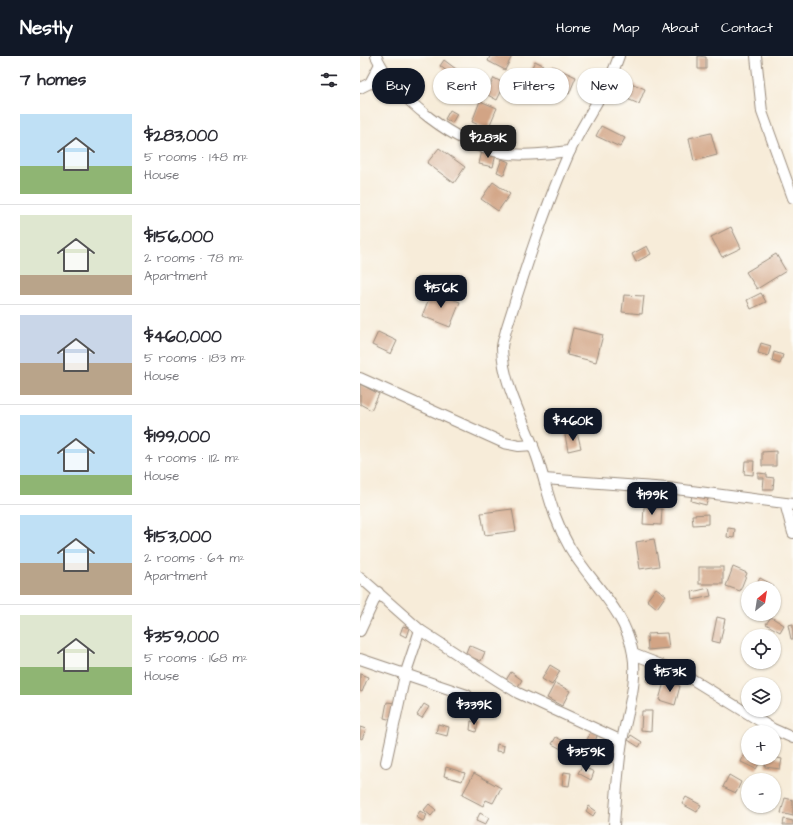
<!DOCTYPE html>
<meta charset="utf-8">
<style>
body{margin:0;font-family:"Architects Daughter",sans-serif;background:#f7f7f7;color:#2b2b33;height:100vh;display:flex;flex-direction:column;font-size:15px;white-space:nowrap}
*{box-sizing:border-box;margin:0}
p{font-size:13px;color:#7c7c81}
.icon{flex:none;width:22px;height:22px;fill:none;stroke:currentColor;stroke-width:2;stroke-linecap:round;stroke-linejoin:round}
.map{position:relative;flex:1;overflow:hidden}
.panel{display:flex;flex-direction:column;background:#fff;width:360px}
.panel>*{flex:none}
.hud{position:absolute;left:12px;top:12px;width:361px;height:36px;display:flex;gap:8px}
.needle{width:26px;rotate:30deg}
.fabs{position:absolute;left:381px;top:525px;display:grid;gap:8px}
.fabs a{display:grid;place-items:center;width:40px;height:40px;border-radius:50%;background:#fff;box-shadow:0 1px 3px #0004;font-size:20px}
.price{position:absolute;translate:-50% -34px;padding:0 9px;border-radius:8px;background:#111827;color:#fff;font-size:13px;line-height:26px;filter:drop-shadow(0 1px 2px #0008)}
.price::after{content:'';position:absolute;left:50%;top:24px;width:12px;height:9px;margin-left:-6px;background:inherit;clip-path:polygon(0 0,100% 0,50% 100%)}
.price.active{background:#222;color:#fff}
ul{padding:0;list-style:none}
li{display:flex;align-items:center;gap:12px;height:100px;padding:0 20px}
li+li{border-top:1px solid #e1e1e2}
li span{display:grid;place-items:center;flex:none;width:112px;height:80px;border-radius:0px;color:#555}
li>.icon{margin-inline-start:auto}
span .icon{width:48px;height:48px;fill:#fffc;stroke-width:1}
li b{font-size:17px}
h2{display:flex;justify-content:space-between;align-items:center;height:48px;padding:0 20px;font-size:17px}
.chip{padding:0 14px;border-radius:18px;background:#fff;box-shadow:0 1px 3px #0004;font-size:14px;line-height:36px}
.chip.active{background:#111827;color:#fff}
header{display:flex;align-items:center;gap:24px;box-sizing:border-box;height:56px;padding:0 20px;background:#111827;color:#fff}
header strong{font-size:19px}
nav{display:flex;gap:22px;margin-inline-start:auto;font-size:14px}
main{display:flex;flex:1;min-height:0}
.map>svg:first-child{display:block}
</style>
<header>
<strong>Nestly</strong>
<nav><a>Home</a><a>Map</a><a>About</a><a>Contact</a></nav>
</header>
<main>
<section class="panel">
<h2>7 homes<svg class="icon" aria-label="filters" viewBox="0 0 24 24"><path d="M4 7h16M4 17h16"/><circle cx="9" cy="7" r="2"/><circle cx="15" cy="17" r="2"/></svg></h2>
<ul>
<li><span style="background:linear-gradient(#bfe0f5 65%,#8fb573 0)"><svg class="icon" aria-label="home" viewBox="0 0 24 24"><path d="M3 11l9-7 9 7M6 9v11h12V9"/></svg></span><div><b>$283,000</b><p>5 rooms · 148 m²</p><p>House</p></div></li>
<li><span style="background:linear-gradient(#dfe7d0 75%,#b9a48a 0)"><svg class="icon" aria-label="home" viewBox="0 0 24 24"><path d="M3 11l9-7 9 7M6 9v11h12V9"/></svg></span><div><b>$156,000</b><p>2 rooms · 78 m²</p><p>Apartment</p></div></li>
<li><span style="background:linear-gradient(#c9d6e8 60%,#b9a48a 0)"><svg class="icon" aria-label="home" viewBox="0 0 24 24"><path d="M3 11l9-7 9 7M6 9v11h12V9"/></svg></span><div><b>$460,000</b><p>5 rooms · 183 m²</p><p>House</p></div></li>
<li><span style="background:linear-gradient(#bfe0f5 75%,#8fb573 0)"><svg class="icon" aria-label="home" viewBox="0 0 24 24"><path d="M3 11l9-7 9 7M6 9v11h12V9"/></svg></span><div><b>$199,000</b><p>4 rooms · 112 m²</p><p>House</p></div></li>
<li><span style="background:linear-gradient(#bfe0f5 60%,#b9a48a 0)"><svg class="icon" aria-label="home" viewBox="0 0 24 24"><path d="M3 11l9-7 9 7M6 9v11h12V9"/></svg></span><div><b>$153,000</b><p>2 rooms · 64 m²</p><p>Apartment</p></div></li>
<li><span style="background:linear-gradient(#dfe7d0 65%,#8fb573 0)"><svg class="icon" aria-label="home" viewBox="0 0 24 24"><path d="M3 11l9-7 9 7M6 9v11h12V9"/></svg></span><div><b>$359,000</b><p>5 rooms · 168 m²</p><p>House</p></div></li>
</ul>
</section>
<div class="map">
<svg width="433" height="769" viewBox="0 0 433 769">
<rect width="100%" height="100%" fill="#fdfcf7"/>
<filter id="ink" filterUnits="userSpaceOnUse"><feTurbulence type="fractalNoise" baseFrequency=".025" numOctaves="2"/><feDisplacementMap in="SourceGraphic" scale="8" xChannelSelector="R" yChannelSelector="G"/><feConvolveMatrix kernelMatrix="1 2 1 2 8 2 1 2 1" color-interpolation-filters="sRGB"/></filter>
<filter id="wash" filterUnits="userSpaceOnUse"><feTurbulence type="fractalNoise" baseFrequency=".012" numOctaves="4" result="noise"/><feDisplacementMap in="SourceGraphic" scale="16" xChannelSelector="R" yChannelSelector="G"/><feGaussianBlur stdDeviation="0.9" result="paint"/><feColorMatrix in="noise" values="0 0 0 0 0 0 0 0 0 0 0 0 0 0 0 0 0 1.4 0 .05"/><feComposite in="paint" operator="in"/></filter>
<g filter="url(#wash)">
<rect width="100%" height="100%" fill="#f7ecd9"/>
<g id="blocks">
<g fill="#d2a485">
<polygon points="130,0 152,0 145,14 128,5"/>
<polygon points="338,0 346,1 346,13 338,13"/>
<polygon points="84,4 104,19 100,25 80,10"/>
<polygon points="175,5 183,9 177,23 168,19"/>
<polygon points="192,10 216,21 209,38 185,26"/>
<polygon points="111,19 119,23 113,35 104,31"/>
<polygon points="134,22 145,28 137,44 126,38"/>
<polygon points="262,23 285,33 279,48 256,38"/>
<polygon points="120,45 137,52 128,73 112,66"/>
<polygon points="90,54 97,58 92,67 85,63"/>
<polygon points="241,70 265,82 260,91 236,80"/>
<polygon points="351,77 357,99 334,105 329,82"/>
<polygon points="79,92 105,111 94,127 67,107"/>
<polygon points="122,95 136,98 133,111 119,108"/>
<polygon points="142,103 149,106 144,119 137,116"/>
<polygon points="133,126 150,138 138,155 121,143"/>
<polygon points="371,171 381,192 362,201 351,181"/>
<polygon points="287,190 291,198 276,206 272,198"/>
<polygon points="416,198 426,215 397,233 386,216"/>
<polygon points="72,235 100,246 90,271 62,260"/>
<polygon points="401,237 406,246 391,253 387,244"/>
<polygon points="264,239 284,240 282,258 262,256"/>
<polygon points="213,272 243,279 236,306 207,299"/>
<polygon points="18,276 37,285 31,298 12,289"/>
<polygon points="401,287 411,290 408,300 398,297"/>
<polygon points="414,296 423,299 420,308 412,305"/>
<polygon points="0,328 19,338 11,354 0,348"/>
<polygon points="217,376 221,392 208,395 205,379"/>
<polygon points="416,395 416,410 402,410 402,396"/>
<polygon points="385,405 394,405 393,419 384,418"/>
<polygon points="398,417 407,418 407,421 414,422 413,433 403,433 404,422 398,422"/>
<polygon points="332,439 348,443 346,449 331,445"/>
<polygon points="284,451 302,453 301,469 283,468"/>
<polygon points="152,453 156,475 125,479 121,457"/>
<polygon points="348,458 348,468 333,469 332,459"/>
<polygon points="368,472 375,473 374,482 367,481"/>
<polygon points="294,483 299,510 280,513 276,486"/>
<rect x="339" y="511" width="24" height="17"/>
<polygon points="373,511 387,517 380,535 366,530"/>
<polygon points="400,522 413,529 411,532 395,531"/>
<polygon points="296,532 306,539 297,552 287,544"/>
<polygon points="349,532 351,540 333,544 332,536"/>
<polygon points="357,561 365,563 360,587 352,585"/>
<polygon points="411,561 424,569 420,576 406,568"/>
<polygon points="433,568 433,583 431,583 428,569"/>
<polygon points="43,570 49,572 46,581 40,578"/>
<polygon points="307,577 309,592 288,594 287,578"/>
<polygon points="109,589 125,596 121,605 105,599"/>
<polygon points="190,609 200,615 192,629 182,623"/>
<polygon points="151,616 162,624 157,632 146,624"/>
<polygon points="0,618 8,621 2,636 0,635"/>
<polygon points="288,619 298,620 297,627 287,626"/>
<polygon points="304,626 320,630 315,649 299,644"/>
<polygon points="195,627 210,635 202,650 187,642"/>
<polygon points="27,646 35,647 32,664 24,662"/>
<polygon points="64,648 69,651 62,662 57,659"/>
<polygon points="282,655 292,655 291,675 281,674"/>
<polygon points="111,665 118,667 116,676 110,674"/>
<polygon points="78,668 89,671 87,680 76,677"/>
<polygon points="0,671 6,673 2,683 0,682"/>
<polygon points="231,674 238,677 232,694 224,692"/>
<polygon points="271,679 282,686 279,691 268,684"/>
<polygon points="196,681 209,688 205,695 192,688"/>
<polygon points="137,688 144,690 143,696 136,695"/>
<polygon points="385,696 388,698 388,702 401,704 396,713 381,706"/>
<polygon points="414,701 422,703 420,713 405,711 407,702"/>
<polygon points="222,710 234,716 231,724 218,717"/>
<polygon points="86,711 105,717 102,725 84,720"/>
<polygon points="204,716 211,717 209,730 202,729"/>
<polygon points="114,717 141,732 133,747 126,744 123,750 102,739"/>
<polygon points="369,719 381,726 376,737 363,731"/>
<polygon points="326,741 341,749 337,756 322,748"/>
<polygon points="425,742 433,744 433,760 421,757"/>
<polygon points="69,748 76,754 71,760 64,754"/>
<polygon points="229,750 236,755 233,760 226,755"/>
<polygon points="60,755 67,759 63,765 56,761"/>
<polygon points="120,757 129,762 125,769 116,765"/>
<polygon points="424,763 433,765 433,769 423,769"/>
</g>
</g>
</g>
<g filter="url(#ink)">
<use href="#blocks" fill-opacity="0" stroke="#998b7c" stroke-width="1"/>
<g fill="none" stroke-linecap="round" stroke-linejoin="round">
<defs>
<g id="street">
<path d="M16,0C37,44 95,88 143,97C165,101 189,97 210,95"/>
<polyline points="396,0 402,56 433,142"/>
<polyline points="10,27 37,30"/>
<polyline points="0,32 10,27 20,8"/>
<polyline points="0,322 144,387 159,390 173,389"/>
<polyline points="184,423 308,432 433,448"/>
<polyline points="425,447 433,477"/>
<polyline points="0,521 60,574 137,624 158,637 262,685"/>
<polyline points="0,575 18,536"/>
<polyline points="273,598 322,617 413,673 433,682"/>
<polyline points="0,603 107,639"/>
<polyline points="26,706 45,619 60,574"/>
<path d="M254,769C256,741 258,712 262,685C267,657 278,626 273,598C266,555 231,527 210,492C192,461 188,434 177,401C165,366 143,330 142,292C142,286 145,280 146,274C165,214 184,154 209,97C224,64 247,35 259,0"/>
</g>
</defs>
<use href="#street" stroke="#998b7c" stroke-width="12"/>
<use href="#street" stroke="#fff" stroke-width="10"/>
</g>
</g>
</svg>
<div class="fabs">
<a><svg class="needle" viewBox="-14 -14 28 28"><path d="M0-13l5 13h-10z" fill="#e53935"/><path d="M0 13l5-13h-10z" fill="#7c7c81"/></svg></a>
<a><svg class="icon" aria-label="locate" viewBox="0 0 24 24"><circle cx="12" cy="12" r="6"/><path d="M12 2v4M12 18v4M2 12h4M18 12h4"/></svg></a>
<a><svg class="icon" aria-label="layers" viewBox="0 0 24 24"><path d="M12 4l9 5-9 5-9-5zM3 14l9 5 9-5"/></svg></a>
<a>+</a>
<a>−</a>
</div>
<b class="price active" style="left:128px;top:103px">$283K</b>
<b class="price" style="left:81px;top:253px">$156K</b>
<b class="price" style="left:213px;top:386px">$460K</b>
<b class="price" style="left:292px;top:460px">$199K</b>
<b class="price" style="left:310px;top:637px">$153K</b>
<b class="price" style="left:114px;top:670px">$339K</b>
<b class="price" style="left:226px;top:717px">$359K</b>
<div class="hud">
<a class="chip active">Buy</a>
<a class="chip">Rent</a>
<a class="chip">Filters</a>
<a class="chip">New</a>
</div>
</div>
</main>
